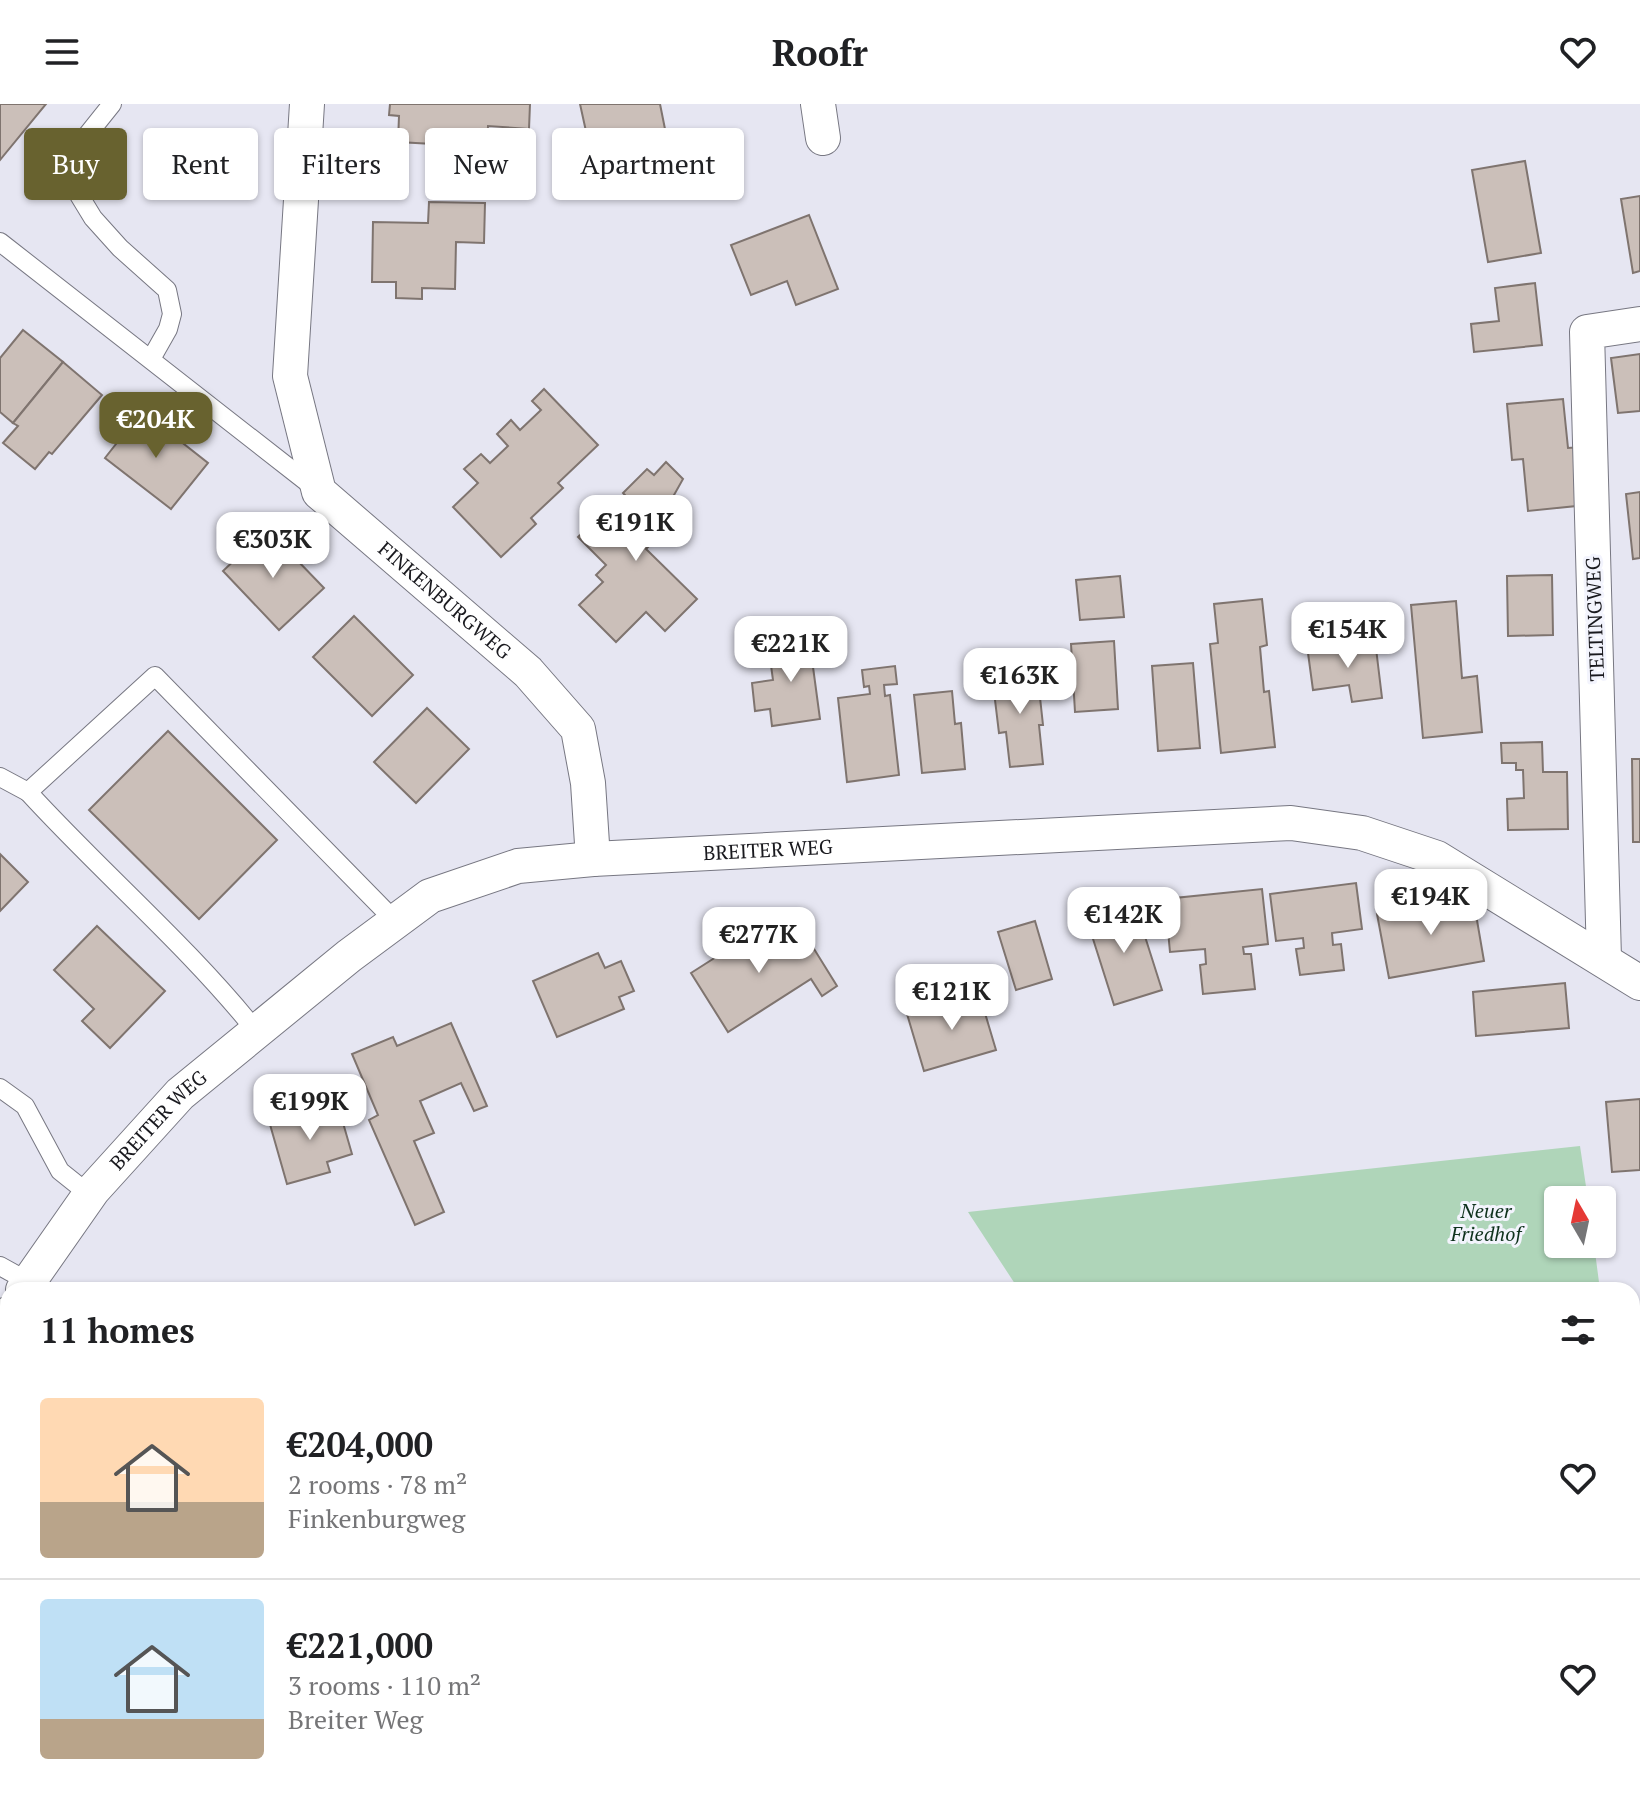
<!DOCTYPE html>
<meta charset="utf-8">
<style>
body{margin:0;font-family:"PT Serif",serif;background:#f6f6f6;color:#202124;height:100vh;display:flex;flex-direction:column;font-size:30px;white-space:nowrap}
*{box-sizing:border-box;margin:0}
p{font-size:26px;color:#757577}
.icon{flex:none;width:44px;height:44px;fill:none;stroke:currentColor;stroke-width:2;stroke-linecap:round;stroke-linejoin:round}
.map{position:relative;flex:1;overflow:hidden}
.side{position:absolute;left:0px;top:1178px;width:1640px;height:514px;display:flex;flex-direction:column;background:#fff;border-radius:24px 24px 0 0;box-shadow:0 2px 6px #0004}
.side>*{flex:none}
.hud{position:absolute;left:24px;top:24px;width:800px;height:72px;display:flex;gap:16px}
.needle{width:52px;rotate:351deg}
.buttons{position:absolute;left:1544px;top:1082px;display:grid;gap:16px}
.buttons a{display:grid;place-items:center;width:72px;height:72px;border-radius:8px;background:#fff;box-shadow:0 2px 6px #0004;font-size:40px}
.price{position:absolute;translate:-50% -68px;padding:0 18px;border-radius:16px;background:#fff;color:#222;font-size:26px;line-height:52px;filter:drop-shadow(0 2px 4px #0008)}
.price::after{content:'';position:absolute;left:50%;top:48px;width:24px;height:18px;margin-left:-12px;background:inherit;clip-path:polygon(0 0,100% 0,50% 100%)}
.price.active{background:#68622f;color:#fff}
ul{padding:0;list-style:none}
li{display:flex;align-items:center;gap:24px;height:200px;padding:0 40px}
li+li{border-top:2px solid #e0e0e0}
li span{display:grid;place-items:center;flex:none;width:224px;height:160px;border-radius:8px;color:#555}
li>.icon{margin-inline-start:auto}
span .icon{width:96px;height:96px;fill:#fffc;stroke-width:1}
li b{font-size:34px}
h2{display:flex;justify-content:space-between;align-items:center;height:96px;padding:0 40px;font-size:34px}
.chip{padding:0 28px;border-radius:8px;background:#fff;box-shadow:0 2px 6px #0004;font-size:28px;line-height:72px}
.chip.active{background:#68622f;color:#fff}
header{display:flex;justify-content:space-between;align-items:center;height:104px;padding:0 40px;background:#fff;font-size:36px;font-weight:700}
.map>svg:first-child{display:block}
</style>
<header><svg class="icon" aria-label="menu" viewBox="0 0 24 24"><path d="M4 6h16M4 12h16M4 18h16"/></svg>Roofr<svg class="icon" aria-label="heart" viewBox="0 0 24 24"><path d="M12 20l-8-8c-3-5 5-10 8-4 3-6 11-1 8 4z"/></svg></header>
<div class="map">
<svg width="1640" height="1691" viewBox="0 0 1640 1691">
<rect width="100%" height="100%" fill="#e6e6f2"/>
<g fill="#afd5b9">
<polygon points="1580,1042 1588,1096 1558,1096 1558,1140 1594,1140 1600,1186 1019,1186 968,1108"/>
<polygon points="1632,1420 1640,1466 1640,1691 1354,1691 1349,1684 1632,1684"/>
</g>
<g fill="#cbbfb9" stroke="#7f746f" stroke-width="2">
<polygon points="0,0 46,0 0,56"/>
<polygon points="390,0 530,0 529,25 488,22 487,43 398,38 399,12 389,11"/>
<polygon points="580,0 660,0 667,35 591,50"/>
<polygon points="1525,57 1541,149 1488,158 1472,66"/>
<polygon points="1640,92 1640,167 1633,169 1621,95"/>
<polygon points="429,98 485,99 484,139 456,138 455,185 422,184 422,195 396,194 396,178 372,178 373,118 428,119"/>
<polygon points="809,111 838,185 796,201 787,177 751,191 731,141"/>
<polygon points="1535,179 1542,241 1474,248 1471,220 1499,217 1495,184"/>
<polygon points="23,226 63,258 13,319 0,308 0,254"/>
<polygon points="1640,250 1640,307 1618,309 1611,254"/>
<polygon points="63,258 102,291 52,350 49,348 35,365 3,339 18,322 13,319"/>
<polygon points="544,285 598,341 558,379 563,384 531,414 536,420 501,453 453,403 478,379 464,365 481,350 490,359 508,342 497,330 511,316 520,326 541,306 532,297"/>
<polygon points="1563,295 1568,344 1581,343 1586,401 1528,407 1523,355 1512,356 1507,300"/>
<polygon points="142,307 208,359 171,405 105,354"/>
<polygon points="666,358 683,375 660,416 668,423 646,445 697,495 665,527 646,508 616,538 579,501 603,478 596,471 606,461 578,433 603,407 629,433 653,407 640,395 634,401 623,389 647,365 654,371"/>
<polygon points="1640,388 1640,454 1633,455 1626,390"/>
<polygon points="267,425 324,484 279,526 223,467"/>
<polygon points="1552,471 1553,531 1508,532 1507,472"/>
<polygon points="1120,472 1124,513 1080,516 1076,476"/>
<polygon points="1262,495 1267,541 1260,543 1264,588 1269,587 1275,643 1221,649 1210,540 1218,539 1214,500"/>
<polygon points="1456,497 1462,574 1477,572 1482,628 1423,634 1411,501"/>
<polygon points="354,512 413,571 372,612 313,553"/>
<polygon points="816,532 820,562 813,563 820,615 772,622 770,605 755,607 752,579 773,576 769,547 787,545 786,536"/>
<polygon points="1375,536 1382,594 1352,598 1349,581 1313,586 1308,549 1348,544 1347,540"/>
<polygon points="1114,537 1118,605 1075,608 1071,540"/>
<polygon points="1193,559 1200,644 1158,647 1152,562"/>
<polygon points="895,562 897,580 884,581 885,592 890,591 899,671 847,678 838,594 870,590 869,582 864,583 862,566"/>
<polygon points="1037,566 1043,621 1039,621 1043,660 1010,663 1006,628 999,629 992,571"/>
<polygon points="952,587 955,620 961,619 965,665 922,669 914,591"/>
<polygon points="427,604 469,645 416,699 374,658"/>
<polygon points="168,627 277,736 199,815 89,706"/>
<polygon points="1542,638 1543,668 1567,668 1568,725 1508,726 1507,695 1524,694 1523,666 1516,666 1516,659 1502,659 1501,639"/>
<polygon points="1632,655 1640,655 1640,738 1633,738"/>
<polygon points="0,750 28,778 0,807"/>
<polygon points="1356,779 1362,825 1332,829 1333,841 1341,840 1344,866 1300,871 1296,845 1304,844 1303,834 1276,837 1270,790"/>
<polygon points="1262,785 1268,840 1243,843 1244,850 1251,850 1255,885 1203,890 1200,861 1206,860 1205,845 1170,848 1165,795"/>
<polygon points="1473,793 1484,857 1389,874 1377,810"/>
<polygon points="1135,801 1162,886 1114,901 1087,816"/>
<polygon points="777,814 798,848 811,840 837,882 822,892 811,875 728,928 691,869"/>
<polygon points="1035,817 1052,875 1016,886 998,828"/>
<polygon points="97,822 165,887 110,944 82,917 94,905 54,866"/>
<polygon points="598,849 605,864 621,857 634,887 619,893 624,905 557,933 533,877"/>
<polygon points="1565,879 1569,924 1476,932 1473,888"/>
<polygon points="979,889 996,946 924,967 907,910"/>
<polygon points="451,919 487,1002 474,1007 461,979 420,997 434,1029 414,1037 444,1108 415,1121 369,1016 378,1011 352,950 393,933 397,942"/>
<polygon points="1640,995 1640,1066 1612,1068 1606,998"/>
<polygon points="337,998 352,1050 327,1058 330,1068 287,1080 269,1017"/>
<polygon points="8,1593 8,1684 94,1684 61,1691 0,1691 0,1594"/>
</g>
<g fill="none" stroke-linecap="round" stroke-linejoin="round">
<defs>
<g id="lane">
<polyline points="112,0 80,40 75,65 79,91 93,114 120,144 167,186 172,210 168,225 151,255"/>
<polyline points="0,138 316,385"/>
<polyline points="0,673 28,688"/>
<path d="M256,927C187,841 102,769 28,688L155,572L395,817"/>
<polyline points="0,984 25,1002 60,1067 90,1091"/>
<polyline points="0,1162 29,1178"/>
<polyline points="261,1684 266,1691"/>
</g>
<g id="street">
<path id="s1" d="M307,0L290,272L319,388L528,568L578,625L588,679L593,755"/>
<polyline points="818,0 823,34"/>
<polyline points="1604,855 1587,228 1640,220"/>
<path id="s2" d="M23,1186L93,1086L180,990L349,852L430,792L518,762L593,755L1291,719L1362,729L1437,754L1640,879"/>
<polyline points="0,1223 8,1210"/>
<polyline points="1632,1417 1640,1411"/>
</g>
</defs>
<use href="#lane" stroke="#777782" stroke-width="20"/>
<use href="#street" stroke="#777782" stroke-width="36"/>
<use href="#lane" stroke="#fff" stroke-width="18"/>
<use href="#street" stroke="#fff" stroke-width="34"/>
</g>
<g text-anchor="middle" stroke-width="6" stroke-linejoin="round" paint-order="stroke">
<g font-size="20" fill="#19191e" stroke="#f3f4fd">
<text dy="7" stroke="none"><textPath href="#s1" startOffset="558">FINKENBURGWEG</textPath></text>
<text transform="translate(1595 515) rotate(-92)" y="7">TELTINGWEG</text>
<text dy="7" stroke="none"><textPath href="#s2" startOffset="914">BREITER WEG</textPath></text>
<text dy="7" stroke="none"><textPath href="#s2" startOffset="218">BREITER WEG</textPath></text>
</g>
<g font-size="20" font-style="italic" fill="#0e311c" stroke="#f3f4fd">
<text x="1486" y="1114">Neuer<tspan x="1486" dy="23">Friedhof</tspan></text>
</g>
</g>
</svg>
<div class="buttons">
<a><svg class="needle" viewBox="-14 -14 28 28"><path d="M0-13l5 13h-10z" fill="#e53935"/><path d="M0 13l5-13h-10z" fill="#757577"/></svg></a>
</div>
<b class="price active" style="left:156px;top:356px">€204K</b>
<b class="price" style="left:636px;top:459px">€191K</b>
<b class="price" style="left:273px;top:476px">€303K</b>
<b class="price" style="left:1348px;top:566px">€154K</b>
<b class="price" style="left:791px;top:580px">€221K</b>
<b class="price" style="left:1020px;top:612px">€163K</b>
<b class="price" style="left:1431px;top:833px">€194K</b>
<b class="price" style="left:1124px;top:851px">€142K</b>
<b class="price" style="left:759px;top:871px">€277K</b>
<b class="price" style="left:952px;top:928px">€121K</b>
<b class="price" style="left:310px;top:1038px">€199K</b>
<div class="hud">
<a class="chip active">Buy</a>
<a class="chip">Rent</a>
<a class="chip">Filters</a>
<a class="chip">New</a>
<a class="chip">Apartment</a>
</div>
<section class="side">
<h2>11 homes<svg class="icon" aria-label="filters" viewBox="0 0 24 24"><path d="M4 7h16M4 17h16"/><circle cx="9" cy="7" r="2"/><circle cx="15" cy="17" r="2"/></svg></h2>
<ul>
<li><span style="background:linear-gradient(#ffd9b3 65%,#b9a48a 0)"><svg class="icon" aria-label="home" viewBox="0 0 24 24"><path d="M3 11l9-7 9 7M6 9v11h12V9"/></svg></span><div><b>€204,000</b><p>2 rooms · 78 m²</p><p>Finkenburgweg</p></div><svg class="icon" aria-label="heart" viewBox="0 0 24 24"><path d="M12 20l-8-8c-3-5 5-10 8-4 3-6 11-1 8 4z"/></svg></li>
<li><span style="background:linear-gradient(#bfe0f5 75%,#b9a48a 0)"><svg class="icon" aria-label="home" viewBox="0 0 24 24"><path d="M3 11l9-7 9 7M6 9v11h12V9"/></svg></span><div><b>€221,000</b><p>3 rooms · 110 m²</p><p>Breiter Weg</p></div><svg class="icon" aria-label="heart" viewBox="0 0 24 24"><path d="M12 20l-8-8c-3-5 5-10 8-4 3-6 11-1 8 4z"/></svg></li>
</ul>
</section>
</div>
